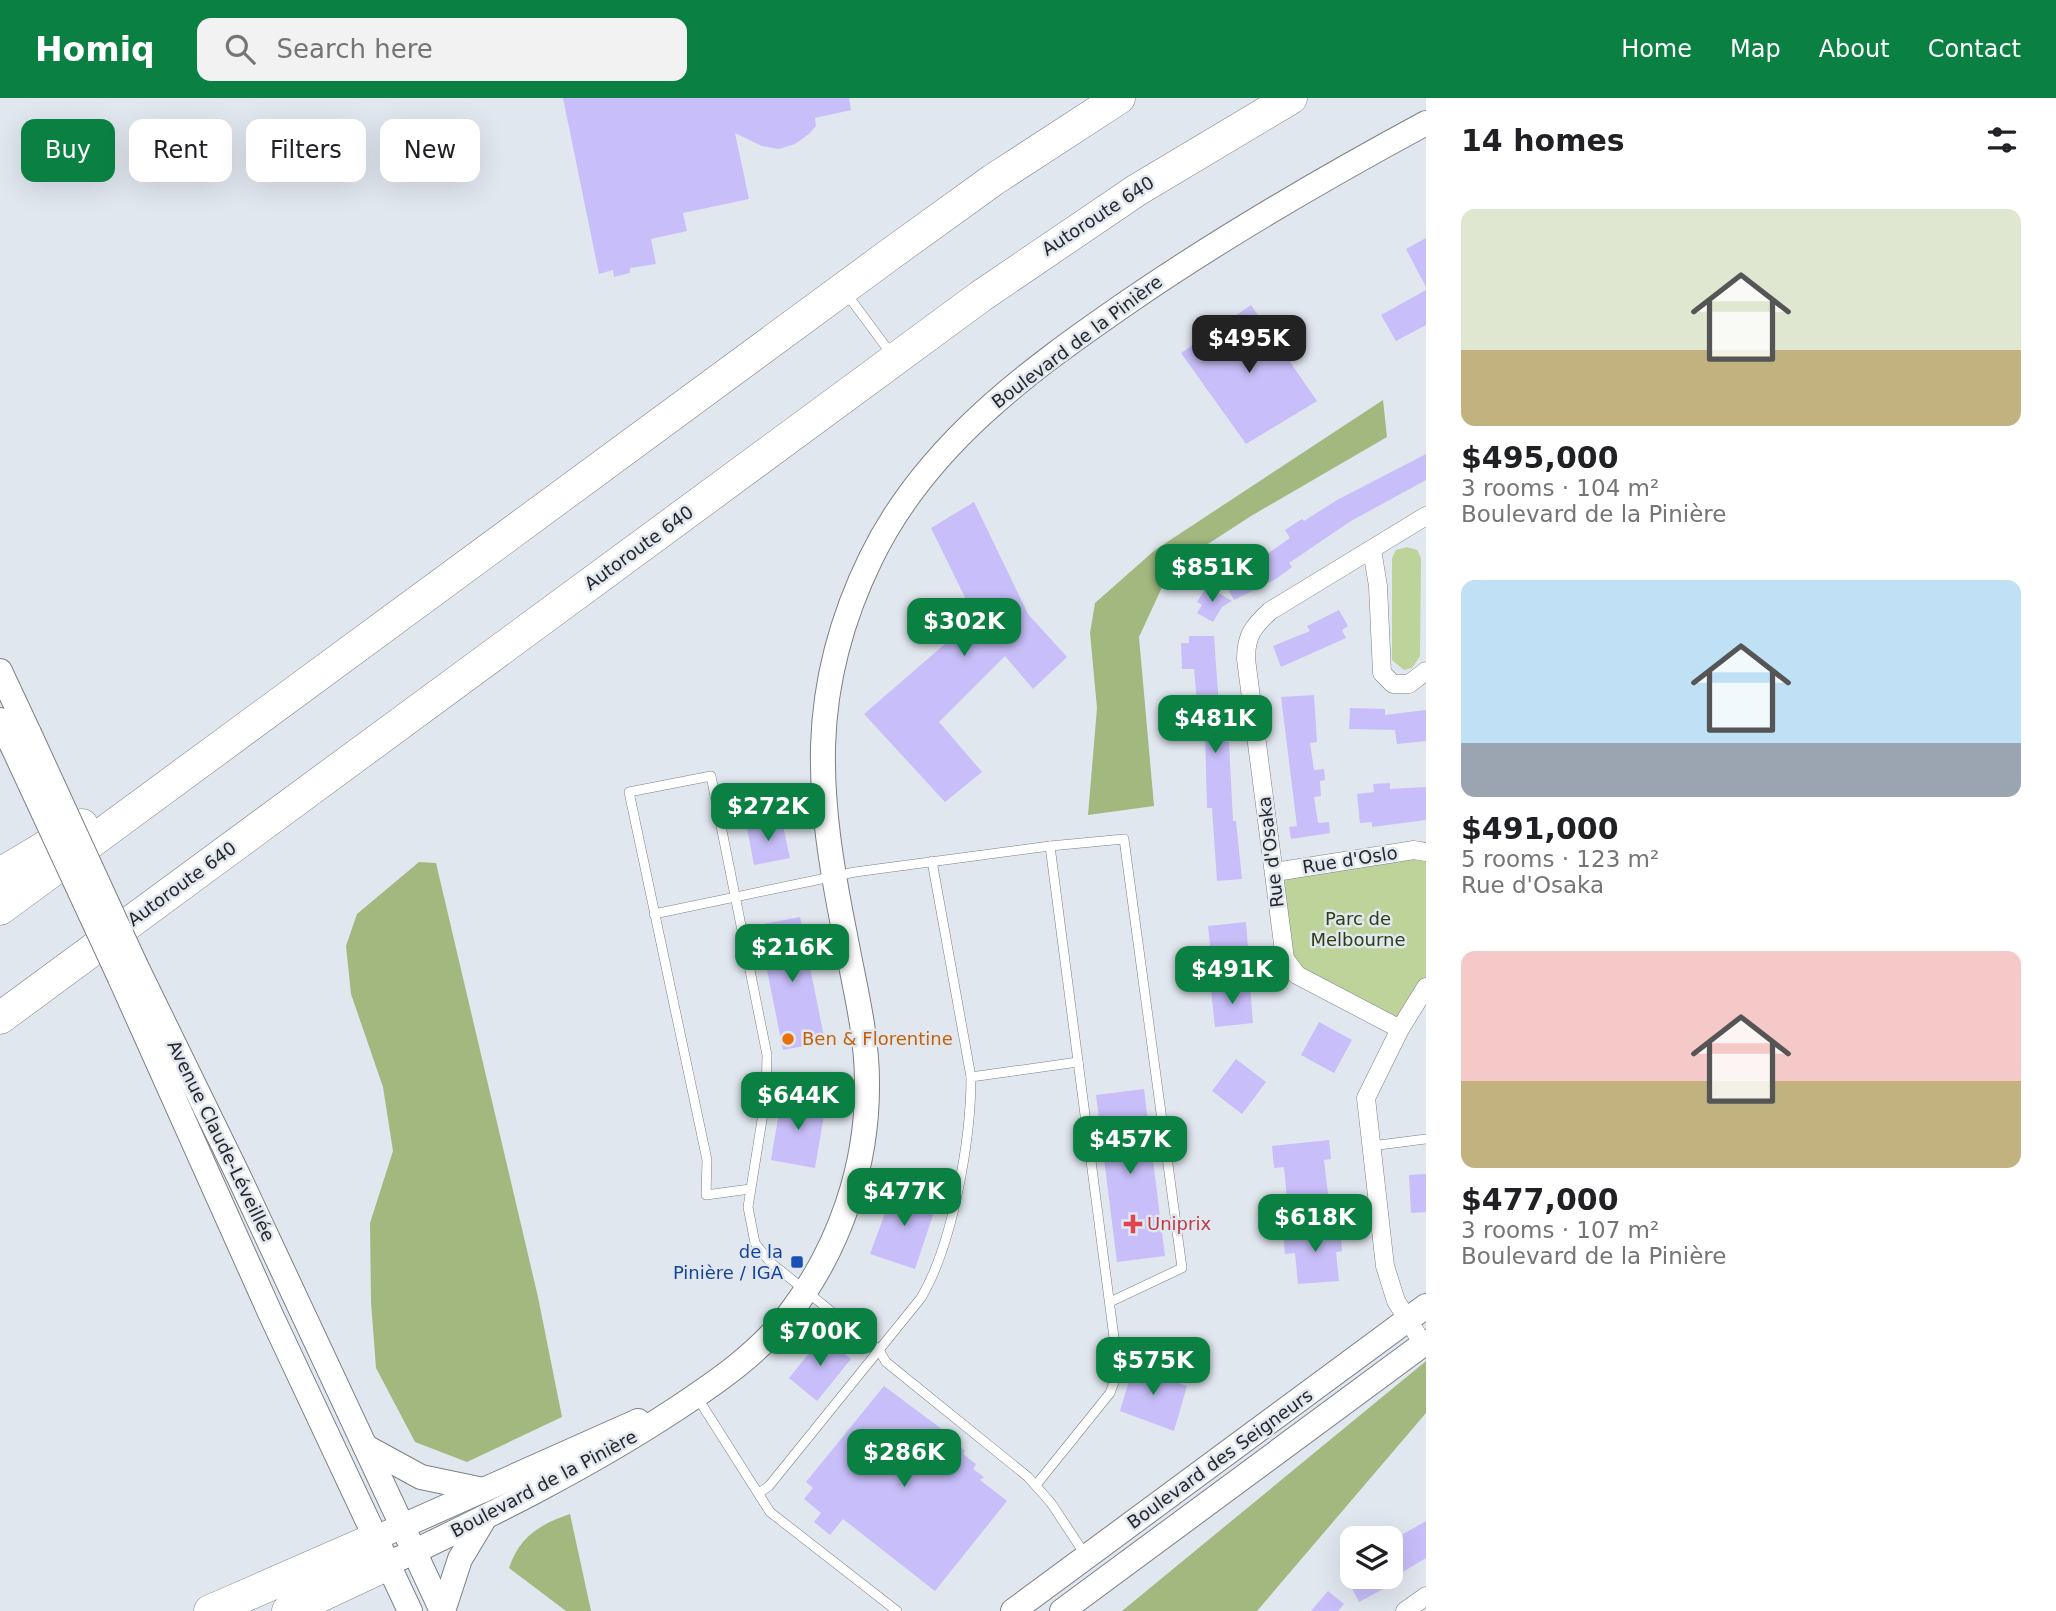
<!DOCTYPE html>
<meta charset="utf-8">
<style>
body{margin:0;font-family:"DejaVu Sans",sans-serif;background:#f2f2f2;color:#202124;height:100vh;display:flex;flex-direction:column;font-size:26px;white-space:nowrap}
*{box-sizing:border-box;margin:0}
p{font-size:23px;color:#757577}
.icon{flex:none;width:38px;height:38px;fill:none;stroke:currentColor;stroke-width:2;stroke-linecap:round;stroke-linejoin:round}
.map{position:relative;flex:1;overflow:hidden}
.drawer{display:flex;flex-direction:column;background:#fff;width:630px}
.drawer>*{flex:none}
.guide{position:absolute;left:21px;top:21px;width:665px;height:63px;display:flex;gap:14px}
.tools{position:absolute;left:1340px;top:1428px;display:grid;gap:14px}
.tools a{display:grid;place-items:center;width:63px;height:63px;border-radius:14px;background:#fff;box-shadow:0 7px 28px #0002;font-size:35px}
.price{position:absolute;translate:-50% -60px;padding:0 16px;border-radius:14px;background:#0b8043;color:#fff;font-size:23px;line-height:46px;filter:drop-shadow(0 2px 4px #0008)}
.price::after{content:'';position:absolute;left:50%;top:42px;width:21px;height:16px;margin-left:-10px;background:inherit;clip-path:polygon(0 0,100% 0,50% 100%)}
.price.current{background:#222;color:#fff}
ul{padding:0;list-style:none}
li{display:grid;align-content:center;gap:14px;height:371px;padding:0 35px}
li span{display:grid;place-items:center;height:217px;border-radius:14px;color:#555}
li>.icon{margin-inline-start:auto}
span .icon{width:126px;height:126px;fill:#fffc;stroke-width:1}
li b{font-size:30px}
h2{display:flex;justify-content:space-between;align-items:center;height:84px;padding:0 35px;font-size:30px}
.pill{padding:0 24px;border-radius:14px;background:#fff;box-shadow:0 7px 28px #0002;font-size:24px;line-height:63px}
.pill.current{background:#0b8043;color:#fff}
header{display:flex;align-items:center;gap:42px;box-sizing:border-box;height:98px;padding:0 35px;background:#0b8043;color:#fff}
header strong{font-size:33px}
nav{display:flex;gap:38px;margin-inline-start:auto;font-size:24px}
.search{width:490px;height:63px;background:#f2f2f2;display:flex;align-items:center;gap:18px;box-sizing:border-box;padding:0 24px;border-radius:14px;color:#757577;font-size:26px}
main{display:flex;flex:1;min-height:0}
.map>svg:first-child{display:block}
</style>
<header>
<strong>Homiq</strong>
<div class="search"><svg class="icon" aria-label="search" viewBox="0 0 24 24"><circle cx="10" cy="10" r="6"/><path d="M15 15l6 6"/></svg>Search here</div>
<nav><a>Home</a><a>Map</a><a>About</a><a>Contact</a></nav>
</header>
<main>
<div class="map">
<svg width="1426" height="1513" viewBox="0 0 1426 1513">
<rect width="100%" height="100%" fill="#e1e7ef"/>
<g fill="#bdd39a">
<polygon points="1407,449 1417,452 1421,460 1420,558 1412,570 1404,572 1392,562 1392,460 1396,452"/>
<polygon points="1426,754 1426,889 1400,931 1297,877 1275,774"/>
</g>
<g fill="#a2b87f">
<polygon points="1383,302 1387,339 1251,418 1171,470 1139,539 1154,708 1088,717 1097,610 1090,535 1095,505 1155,452"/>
<polygon points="419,764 436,765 538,1199 562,1319 467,1364 415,1344 376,1270 371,1204 370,1125 393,1053 383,989 351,896 346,848 357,816"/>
<polygon points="1426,1263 1426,1315 1257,1513 1122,1513"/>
<path d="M570,1416L591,1513H566L509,1470C519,1439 540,1426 570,1416Z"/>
</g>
<g fill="#c8bef9">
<polygon points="563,0 849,0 851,12 815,20 816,28 809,36 795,46 779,51 762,48 735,35 749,101 683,115 687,133 651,141 656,166 630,170 630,175 614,179 613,172 599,176"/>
<polygon points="1426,140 1426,189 1406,151"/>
<polygon points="1426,192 1426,227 1396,243 1381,217"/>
<polygon points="1251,207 1317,303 1246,346 1181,255"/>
<polygon points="1426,356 1426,382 1351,423 1289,465 1292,469 1276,481 1234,502 1219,475 1230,469 1234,476 1253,466 1290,440 1285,432 1302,421 1304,423 1337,402"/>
<polygon points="974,404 1028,516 1067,559 1033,591 1005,558 939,624 982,674 945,704 864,616 975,520 931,430"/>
<polygon points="1207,488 1232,503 1222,509 1213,524 1197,515 1202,507 1197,504"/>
<polygon points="1339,512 1348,528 1342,532 1346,540 1281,569 1273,548 1310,533 1307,528"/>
<polygon points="1189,538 1214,538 1219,609 1226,644 1229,644 1233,723 1236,723 1242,781 1217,783 1212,710 1207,710 1205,635 1200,636 1194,571 1182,571 1181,545 1189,545"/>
<polygon points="1314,597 1317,644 1310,645 1314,672 1324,671 1325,682 1320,683 1321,698 1314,699 1318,725 1329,724 1330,735 1291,741 1289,729 1297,728 1281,599"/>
<polygon points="1350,610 1385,611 1385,617 1426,612 1426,643 1397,646 1395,632 1349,631"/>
<polygon points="1390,685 1390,691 1426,689 1426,722 1372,729 1372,724 1360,725 1357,696 1374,694 1373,686"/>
<polygon points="782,723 790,760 754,767 747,730"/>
<polygon points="800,819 825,944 783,952 758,827"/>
<polygon points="1246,824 1249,863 1212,866 1208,828"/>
<polygon points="1250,888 1253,925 1215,929 1211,892"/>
<polygon points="1319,924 1352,942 1334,975 1301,957"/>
<polygon points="1236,961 1266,984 1242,1016 1212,993"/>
<polygon points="1144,991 1165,1158 1117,1164 1096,997"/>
<polygon points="782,997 826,1005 815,1070 771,1062"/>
<polygon points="1329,1042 1331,1061 1324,1062 1328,1096 1287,1100 1284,1069 1274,1070 1272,1048"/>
<polygon points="1426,1076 1426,1114 1411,1115 1409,1077"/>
<polygon points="895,1088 938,1102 915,1171 870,1156"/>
<polygon points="1340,1129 1342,1153 1336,1154 1339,1183 1298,1186 1295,1155 1285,1156 1283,1134"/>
<polygon points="823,1238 851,1261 817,1303 789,1280"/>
<polygon points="1136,1260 1150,1263 1147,1274 1187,1288 1174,1333 1120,1313"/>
<polygon points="884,1288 943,1332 941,1334 965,1353 963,1356 976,1366 973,1371 984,1379 980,1382 1007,1403 935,1493 843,1421 830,1437 814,1424 821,1415 804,1401 813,1390 806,1384"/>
<polygon points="1426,1423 1426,1460 1391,1481 1391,1443"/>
<polygon points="1346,1479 1382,1479 1387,1489 1359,1504"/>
<polygon points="1328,1493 1344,1506 1338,1513 1311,1513"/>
</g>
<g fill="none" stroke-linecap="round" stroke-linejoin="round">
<defs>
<g id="lane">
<polyline points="846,195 892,257"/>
<polyline points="1050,748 1124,741 1182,1170 1110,1204"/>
<polyline points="654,816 855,774 1050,748 1116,1255 1116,1279 1110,1295 1036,1387"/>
<polyline points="971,979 1078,964"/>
<polyline points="1371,1048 1426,1041"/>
<polyline points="750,1091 706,1097 707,1062 629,694 711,678 767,957 766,997 748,1109 755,1145 770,1164 879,1252 886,1264 1028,1379 1051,1405 1086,1458"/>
<polyline points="697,1299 770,1414 897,1513"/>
<path d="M759,1395L769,1388L921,1200C953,1146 971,1041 971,979L932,763"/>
</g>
<g id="street">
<polyline points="1372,452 1378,488 1382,575 1393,586 1409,586 1426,573"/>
<polyline points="1275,774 1414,752 1426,754"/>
<path d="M1400,931L1297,877L1285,861L1246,561C1246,537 1253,529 1270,513L1426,418"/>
<polyline points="1423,1246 1396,1203 1385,1168 1366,1000 1400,931 1426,889"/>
<polyline points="1405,1513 1426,1498"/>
</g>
<g id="secondary">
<polyline points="0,573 29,635"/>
<polyline points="0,622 12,647"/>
<polyline points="136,868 239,1079 442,1513"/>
<polyline points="120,880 271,1217 410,1513"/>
<polyline points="366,1349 421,1379 483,1392"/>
<polyline points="387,1435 638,1323"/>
<path d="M388,1466C487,1419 585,1371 676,1311C717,1284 759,1255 790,1215C840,1149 868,1067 867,984C867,935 854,886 845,837C817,698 806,593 871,460C926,347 1028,273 1128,204C1224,138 1324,80 1426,25"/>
<polyline points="443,1513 460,1461 484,1421"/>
<polyline points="1013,1513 1426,1208"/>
<polyline points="1062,1513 1426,1244"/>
</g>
<g id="highway">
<polyline points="0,776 82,727"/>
<polyline points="0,811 885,160 993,82 1119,0"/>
<polyline points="0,920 981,198 1137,92 1291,0"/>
<polyline points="210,1513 377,1440"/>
<polyline points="288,1513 388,1466"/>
</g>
</defs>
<use href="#lane" stroke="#7b8087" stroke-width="10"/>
<use href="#street" stroke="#7b8087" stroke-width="19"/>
<use href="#secondary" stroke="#7b8087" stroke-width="26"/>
<use href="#highway" stroke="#7b8087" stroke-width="33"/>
<use href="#lane" stroke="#fff" stroke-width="9"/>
<use href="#street" stroke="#fff" stroke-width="18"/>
<use href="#secondary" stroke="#fff" stroke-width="24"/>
<use href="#highway" stroke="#fff" stroke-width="32"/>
<defs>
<g id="secondary-bridge">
<polyline points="29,635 136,868"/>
<polyline points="12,647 120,880"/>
</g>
</defs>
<use href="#secondary-bridge" stroke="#7b8087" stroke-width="26" stroke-linecap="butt"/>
<use href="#secondary-bridge" stroke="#fff" stroke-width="24"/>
</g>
<circle fill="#e8710a" stroke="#e1e7ef" stroke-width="2.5" cx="788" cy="941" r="7"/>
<path fill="#e0444e" stroke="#e1e7ef" stroke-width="2.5" d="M1129.5 1115.5h7v7h7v7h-7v7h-7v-7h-7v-7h7z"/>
<rect fill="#1a4fb4" stroke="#e1e7ef" stroke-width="2.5" x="790" y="1157" width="14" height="14" rx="3.5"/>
<g text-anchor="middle" stroke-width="5" stroke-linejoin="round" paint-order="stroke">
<g font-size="18" fill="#25272a" stroke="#e1e7ef">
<text transform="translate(1098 118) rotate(-33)" y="6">Autoroute 640</text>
<text transform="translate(1077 244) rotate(-37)" y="6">Boulevard de la Pinière</text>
<text transform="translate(639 450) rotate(-36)" y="6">Autoroute 640</text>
<text transform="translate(1271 754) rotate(-97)" y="6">Rue d'Osaka</text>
<text transform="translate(1350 762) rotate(-9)" y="6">Rue d'Oslo</text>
<text transform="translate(182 786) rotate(-36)" y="6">Autoroute 640</text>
<text transform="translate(221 1043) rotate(64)" y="6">Avenue Claude-Léveillée</text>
<text transform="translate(1220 1361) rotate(-36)" y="6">Boulevard des Seigneurs</text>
<text transform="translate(544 1386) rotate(-28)" y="6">Boulevard de la Pinière</text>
</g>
<g font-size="18" fill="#2d3c11" stroke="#e1e7ef">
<text x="1358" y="827">Parc de<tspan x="1358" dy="21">Melbourne</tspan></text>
</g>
<g font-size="18" fill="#c56008" stroke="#e1e7ef" text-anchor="start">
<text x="802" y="947">Ben &amp; Florentine</text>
</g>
<g font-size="18" fill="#be3a42" stroke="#e1e7ef" text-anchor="start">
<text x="1147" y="1132">Uniprix</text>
</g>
<g font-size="18" fill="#164399" stroke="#e1e7ef" text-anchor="end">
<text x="783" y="1160">de la<tspan x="783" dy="21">Pinière / IGA</tspan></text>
</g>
</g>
</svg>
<div class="tools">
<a><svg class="icon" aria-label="layers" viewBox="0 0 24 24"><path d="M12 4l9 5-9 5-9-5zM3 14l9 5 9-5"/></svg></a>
</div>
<b class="price current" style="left:1249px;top:277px">$495K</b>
<b class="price" style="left:1212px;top:506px">$851K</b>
<b class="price" style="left:964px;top:560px">$302K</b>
<b class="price" style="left:1215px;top:657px">$481K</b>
<b class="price" style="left:768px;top:745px">$272K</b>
<b class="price" style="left:792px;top:886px">$216K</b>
<b class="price" style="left:1232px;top:908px">$491K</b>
<b class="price" style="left:798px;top:1034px">$644K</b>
<b class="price" style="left:1130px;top:1078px">$457K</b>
<b class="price" style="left:904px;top:1130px">$477K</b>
<b class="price" style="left:1315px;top:1156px">$618K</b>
<b class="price" style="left:820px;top:1270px">$700K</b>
<b class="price" style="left:1153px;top:1299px">$575K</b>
<b class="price" style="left:904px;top:1391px">$286K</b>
<div class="guide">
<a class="pill current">Buy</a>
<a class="pill">Rent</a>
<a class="pill">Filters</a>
<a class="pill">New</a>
</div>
</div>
<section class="drawer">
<h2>14 homes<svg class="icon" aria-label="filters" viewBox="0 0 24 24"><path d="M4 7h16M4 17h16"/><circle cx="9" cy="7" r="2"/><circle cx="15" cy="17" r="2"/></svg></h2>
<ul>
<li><span style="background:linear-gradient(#dfe7d0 65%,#c2b280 0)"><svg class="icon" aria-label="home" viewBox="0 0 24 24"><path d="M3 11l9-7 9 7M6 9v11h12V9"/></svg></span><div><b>$495,000</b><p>3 rooms · 104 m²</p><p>Boulevard de la Pinière</p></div></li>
<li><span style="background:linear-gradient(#bfe0f5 75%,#9aa5b1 0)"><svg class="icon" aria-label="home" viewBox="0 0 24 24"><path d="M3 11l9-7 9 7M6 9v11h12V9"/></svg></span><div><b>$491,000</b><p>5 rooms · 123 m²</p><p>Rue d'Osaka</p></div></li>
<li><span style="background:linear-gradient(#f6c9c9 60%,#c2b280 0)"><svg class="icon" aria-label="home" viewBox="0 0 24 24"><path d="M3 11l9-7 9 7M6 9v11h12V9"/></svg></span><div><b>$477,000</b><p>3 rooms · 107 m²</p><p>Boulevard de la Pinière</p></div></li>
</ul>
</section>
</main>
